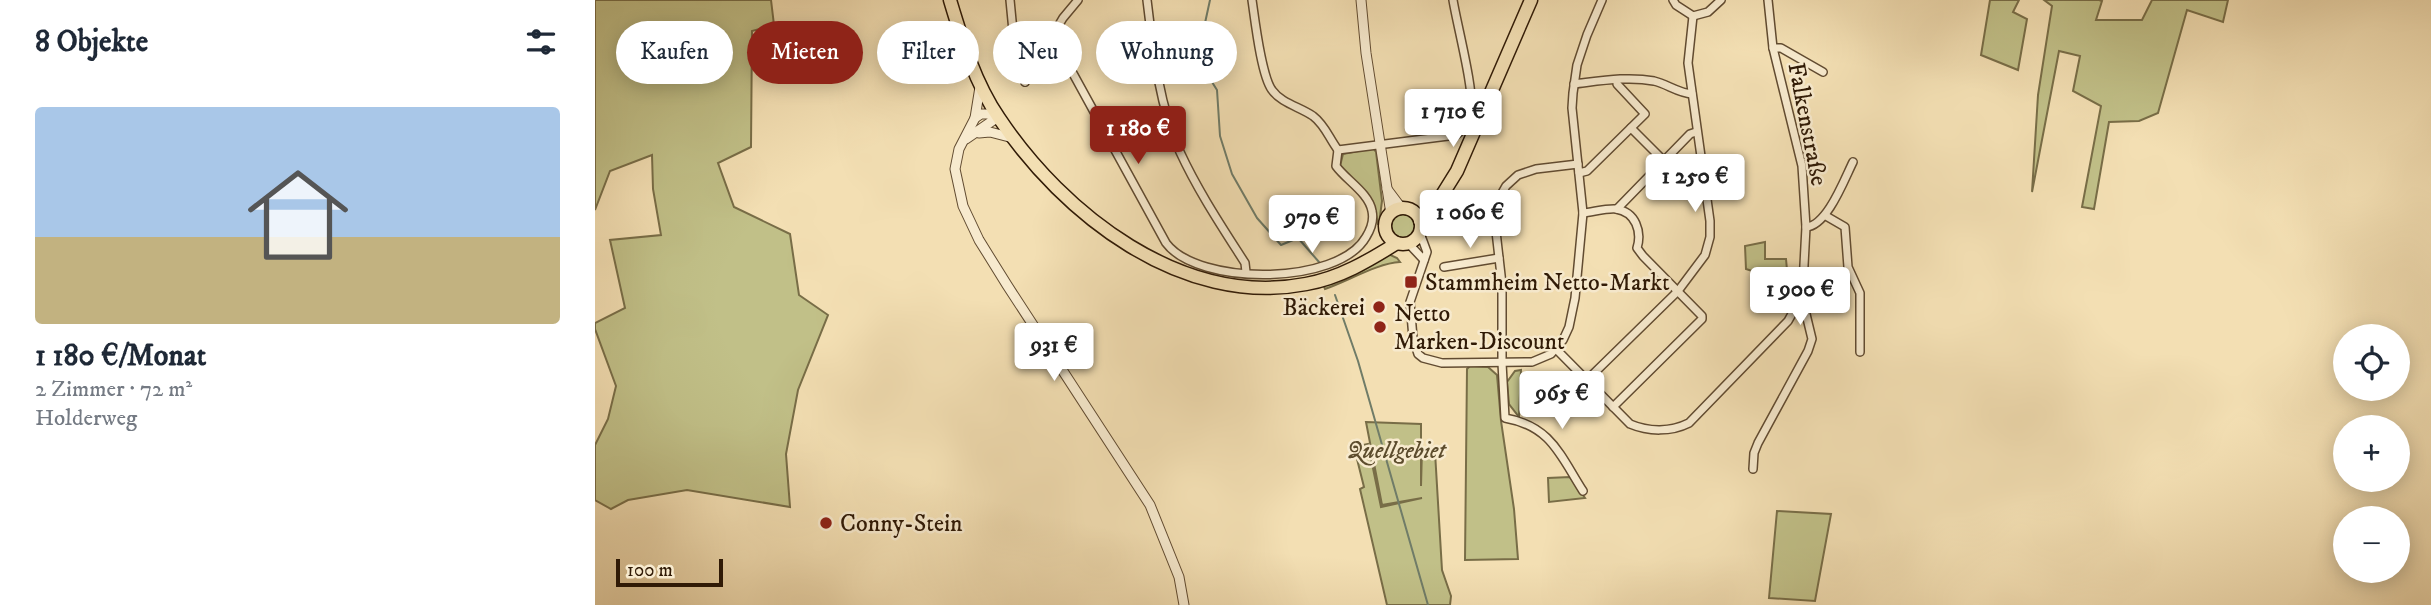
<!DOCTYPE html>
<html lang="de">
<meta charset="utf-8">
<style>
body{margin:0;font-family:"IM FELL DW Pica",serif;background:#f6f6f7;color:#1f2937;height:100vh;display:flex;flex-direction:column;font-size:26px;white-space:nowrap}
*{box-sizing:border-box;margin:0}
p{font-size:23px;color:#747a83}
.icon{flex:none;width:38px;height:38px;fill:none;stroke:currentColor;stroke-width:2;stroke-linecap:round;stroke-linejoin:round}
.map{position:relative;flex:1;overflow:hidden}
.drawer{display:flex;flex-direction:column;background:#fff;width:595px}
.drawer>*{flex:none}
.guide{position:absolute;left:21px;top:21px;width:665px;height:63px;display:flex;gap:14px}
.tools{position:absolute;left:1738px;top:324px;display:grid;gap:14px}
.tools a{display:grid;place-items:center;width:77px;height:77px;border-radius:50%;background:#fff;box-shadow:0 4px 18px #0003;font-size:35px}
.scale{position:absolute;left:21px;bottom:18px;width:107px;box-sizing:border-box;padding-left:7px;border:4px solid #301a06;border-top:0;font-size:19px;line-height:24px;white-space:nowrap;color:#301a06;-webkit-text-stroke:5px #f7eace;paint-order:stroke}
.price{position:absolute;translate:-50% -60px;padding:0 16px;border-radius:7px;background:#fff;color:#222;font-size:23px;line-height:46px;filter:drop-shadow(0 2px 4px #0008)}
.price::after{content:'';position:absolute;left:50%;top:42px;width:21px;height:16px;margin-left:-10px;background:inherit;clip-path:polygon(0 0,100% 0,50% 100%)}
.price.on{background:#8f2418;color:#fff}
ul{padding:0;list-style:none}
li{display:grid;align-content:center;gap:14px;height:371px;padding:0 35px}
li+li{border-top:2px solid #e0e1e3}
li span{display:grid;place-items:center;height:217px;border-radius:7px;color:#555}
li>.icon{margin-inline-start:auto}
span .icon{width:126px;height:126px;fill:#fffc;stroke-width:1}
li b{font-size:30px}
h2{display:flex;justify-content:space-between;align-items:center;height:84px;padding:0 35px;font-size:30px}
.pill{padding:0 24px;border-radius:32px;background:#fff;box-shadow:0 4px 18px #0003;font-size:24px;line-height:63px}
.pill.on{background:#8f2418;color:#fff}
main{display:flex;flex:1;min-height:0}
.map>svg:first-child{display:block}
</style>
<main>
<section class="drawer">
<h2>8 Objekte<svg class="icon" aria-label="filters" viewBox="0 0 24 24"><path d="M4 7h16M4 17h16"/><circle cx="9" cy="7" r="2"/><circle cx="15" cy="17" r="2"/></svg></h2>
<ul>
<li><span style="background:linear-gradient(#a9c7e8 60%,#c2b280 0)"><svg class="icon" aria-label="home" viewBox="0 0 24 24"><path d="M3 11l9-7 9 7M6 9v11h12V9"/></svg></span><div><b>1 180 €/Monat</b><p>2 Zimmer · 72 m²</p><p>Holderweg</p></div></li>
</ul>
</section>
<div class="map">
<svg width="1836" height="605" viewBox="0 0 1836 605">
<rect width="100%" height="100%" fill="#f3dfb3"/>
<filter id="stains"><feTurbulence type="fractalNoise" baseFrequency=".00286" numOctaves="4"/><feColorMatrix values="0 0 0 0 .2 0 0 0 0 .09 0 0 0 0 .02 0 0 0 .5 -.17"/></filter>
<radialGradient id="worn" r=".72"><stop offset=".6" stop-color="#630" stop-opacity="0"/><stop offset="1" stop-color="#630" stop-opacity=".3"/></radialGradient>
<g fill="#c1c088" stroke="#786d47" stroke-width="2">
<polygon points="0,0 176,0 179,25 157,31 156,147 123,163 139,207 195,234 204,295 233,315 203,390 191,454 195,507 92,490 33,500 16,509 0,500 0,445 13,419 21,386 0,329 0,323 30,308 15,240 66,235 58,189 57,155 15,171 0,210"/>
<polygon points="1395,0 1424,0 1418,12 1432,19 1423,70 1386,55"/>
<polygon points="1449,0 1504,0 1507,1 1501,20 1547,20 1557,0 1633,0 1628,22 1592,10 1563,113 1544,121 1514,122 1499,209 1487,207 1506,106 1478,91 1485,56 1464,51 1437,192 1443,95 1457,6"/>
<polygon points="778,148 781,152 787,201 784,224 783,224 778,202 745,166 748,154"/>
<circle cx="808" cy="226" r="14"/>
<polygon points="1170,242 1170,259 1191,259 1192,270 1157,271 1151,269 1150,246"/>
<path d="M791,253L802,258L805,262C783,263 753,281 730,289L728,284Z"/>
<polygon points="875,366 893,367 902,375 906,421 919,509 923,559 870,560 872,369"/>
<polygon points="926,370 924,417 914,404 912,382 920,371"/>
<polygon points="771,422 826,424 826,486 827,449 840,452 847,570 856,596 855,605 792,605 765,489 769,487 759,447 773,444 786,507 827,498 787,505"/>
<polygon points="975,477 990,498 954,502 953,478"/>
<polygon points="1182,511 1236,514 1220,601 1174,598"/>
</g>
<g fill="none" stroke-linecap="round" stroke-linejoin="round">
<g stroke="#707c68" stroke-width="2">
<polyline points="615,0 610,23 600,48 600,55 622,90 625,136 637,174 662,218 686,245 703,238 724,262"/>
<polyline points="740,295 763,361 833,605"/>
</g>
<defs>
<g id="minor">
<polyline points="415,0 418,31 430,82"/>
<path d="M552,0C558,50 564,105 585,152C603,191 627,227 650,263L651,272"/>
<path d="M657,0C660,20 666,75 677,90C686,103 705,107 718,116C730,125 734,138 743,150"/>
<polyline points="1078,0 1081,5 1098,16 1113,12 1126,0"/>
<path d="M458,37L571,243C603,286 743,286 771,237C776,229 779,220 777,211C774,193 751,180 741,166L743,150"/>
<polyline points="1178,48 1186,48 1228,72"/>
<polyline points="430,82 468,18 483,0"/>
<path d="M979,84C1005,81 1033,76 1059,81C1072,84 1083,93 1097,94"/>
<polyline points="1036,128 1068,160"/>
<path d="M743,150L861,135C869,129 874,124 876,113C880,92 862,25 858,0"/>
<path d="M983,164L941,169L923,175L911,186L903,200L899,214L907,284V363L910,418C956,426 965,455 988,491"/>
<polyline points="984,173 992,171 1050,114 1022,84 1022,80"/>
<polyline points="1022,209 1095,134 1101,132"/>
<path d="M988,213C998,212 1012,208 1021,209C1041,212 1047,232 1042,248L1048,256L1107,316V319L1018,407"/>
<polyline points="1231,216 1250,227 1253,267 1265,293 1265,352"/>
<path d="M1211,227C1232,226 1249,180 1258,162"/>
<polyline points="825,233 832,252 815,302 818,338 823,354 828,358 847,363 937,362 956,354 968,340 974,327 980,298 988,213 977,108 978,93 982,65 992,35 1007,0"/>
<polyline points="813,243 829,260"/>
<polyline points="849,267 904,258"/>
<path d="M961,349L1035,424C1054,432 1076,432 1094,423L1193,321L1202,305L1208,284L1211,227L1207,166L1178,48L1173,0"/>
<polyline points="992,380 1083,291 1110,255 1115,237 1115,221 1093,63 1098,16"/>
<polyline points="1158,469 1159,453 1163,443 1213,351 1217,339 1210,310 1202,305"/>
</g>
<g id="tertiary">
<polyline points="766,0 771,53 796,214"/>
<polyline points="403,117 392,114 386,114 380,118 364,149 360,169 368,206 384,240 412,285 555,505 584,577 589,605"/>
<polyline points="380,118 385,87"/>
<polyline points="384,133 395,132 418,138"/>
<polyline points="371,139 403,117"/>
<polyline points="792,189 807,209"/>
</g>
<g id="primary">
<path d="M355,0C367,40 380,83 404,118C468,214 587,308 711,284C745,278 773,261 802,243"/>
<circle cx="808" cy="226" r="18"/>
<polyline points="825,221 839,208 862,171 936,0"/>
</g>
</defs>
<use href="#minor" stroke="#614b31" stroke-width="10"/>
<use href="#tertiary" stroke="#614b31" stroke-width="11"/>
<use href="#primary" stroke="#301a06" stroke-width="15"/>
<use href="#minor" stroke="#f7eace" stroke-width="7"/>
<use href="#tertiary" stroke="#f7eace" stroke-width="9"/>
<use href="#primary" stroke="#f3dfb3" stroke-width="12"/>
</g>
<g fill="#8f2418" stroke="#f7eace" stroke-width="2.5">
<rect x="809" y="275" width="14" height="14" rx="3.5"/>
<circle cx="784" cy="307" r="7"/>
<circle cx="785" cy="327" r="7"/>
<circle cx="231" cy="523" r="7"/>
</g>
<g text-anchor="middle" stroke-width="5" stroke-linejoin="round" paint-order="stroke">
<g font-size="24" fill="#301a06" stroke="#f7eace">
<text transform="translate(1213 124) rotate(79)" y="8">Falkenstraße</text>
</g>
<g font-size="24" fill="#301a06" stroke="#f7eace" text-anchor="start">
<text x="830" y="290">Stammheim Netto-Markt</text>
<text x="770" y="315" text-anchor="end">Bäckerei</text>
<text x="799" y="321">Netto<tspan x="799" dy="28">Marken-Discount</tspan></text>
<text x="245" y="531">Conny-Stein</text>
</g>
<g font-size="24" font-style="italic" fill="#5c4c2d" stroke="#f7eace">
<text x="801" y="458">Quellgebiet</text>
</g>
</g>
<rect width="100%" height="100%" filter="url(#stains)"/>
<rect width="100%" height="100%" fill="url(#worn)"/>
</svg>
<div class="tools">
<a><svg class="icon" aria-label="locate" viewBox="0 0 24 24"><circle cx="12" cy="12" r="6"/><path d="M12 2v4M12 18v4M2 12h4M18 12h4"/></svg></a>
<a>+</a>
<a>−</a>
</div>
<div class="scale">100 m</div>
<b class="price" style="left:858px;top:149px">1 710 €</b>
<b class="price on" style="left:543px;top:166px">1 180 €</b>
<b class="price" style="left:1100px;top:214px">1 250 €</b>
<b class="price" style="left:875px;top:250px">1 060 €</b>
<b class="price" style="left:717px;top:255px">970 €</b>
<b class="price" style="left:1205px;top:327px">1 900 €</b>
<b class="price" style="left:459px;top:383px">931 €</b>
<b class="price" style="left:967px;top:431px">965 €</b>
<div class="guide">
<a class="pill">Kaufen</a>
<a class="pill on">Mieten</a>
<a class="pill">Filter</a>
<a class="pill">Neu</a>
<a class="pill">Wohnung</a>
</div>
</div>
</main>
